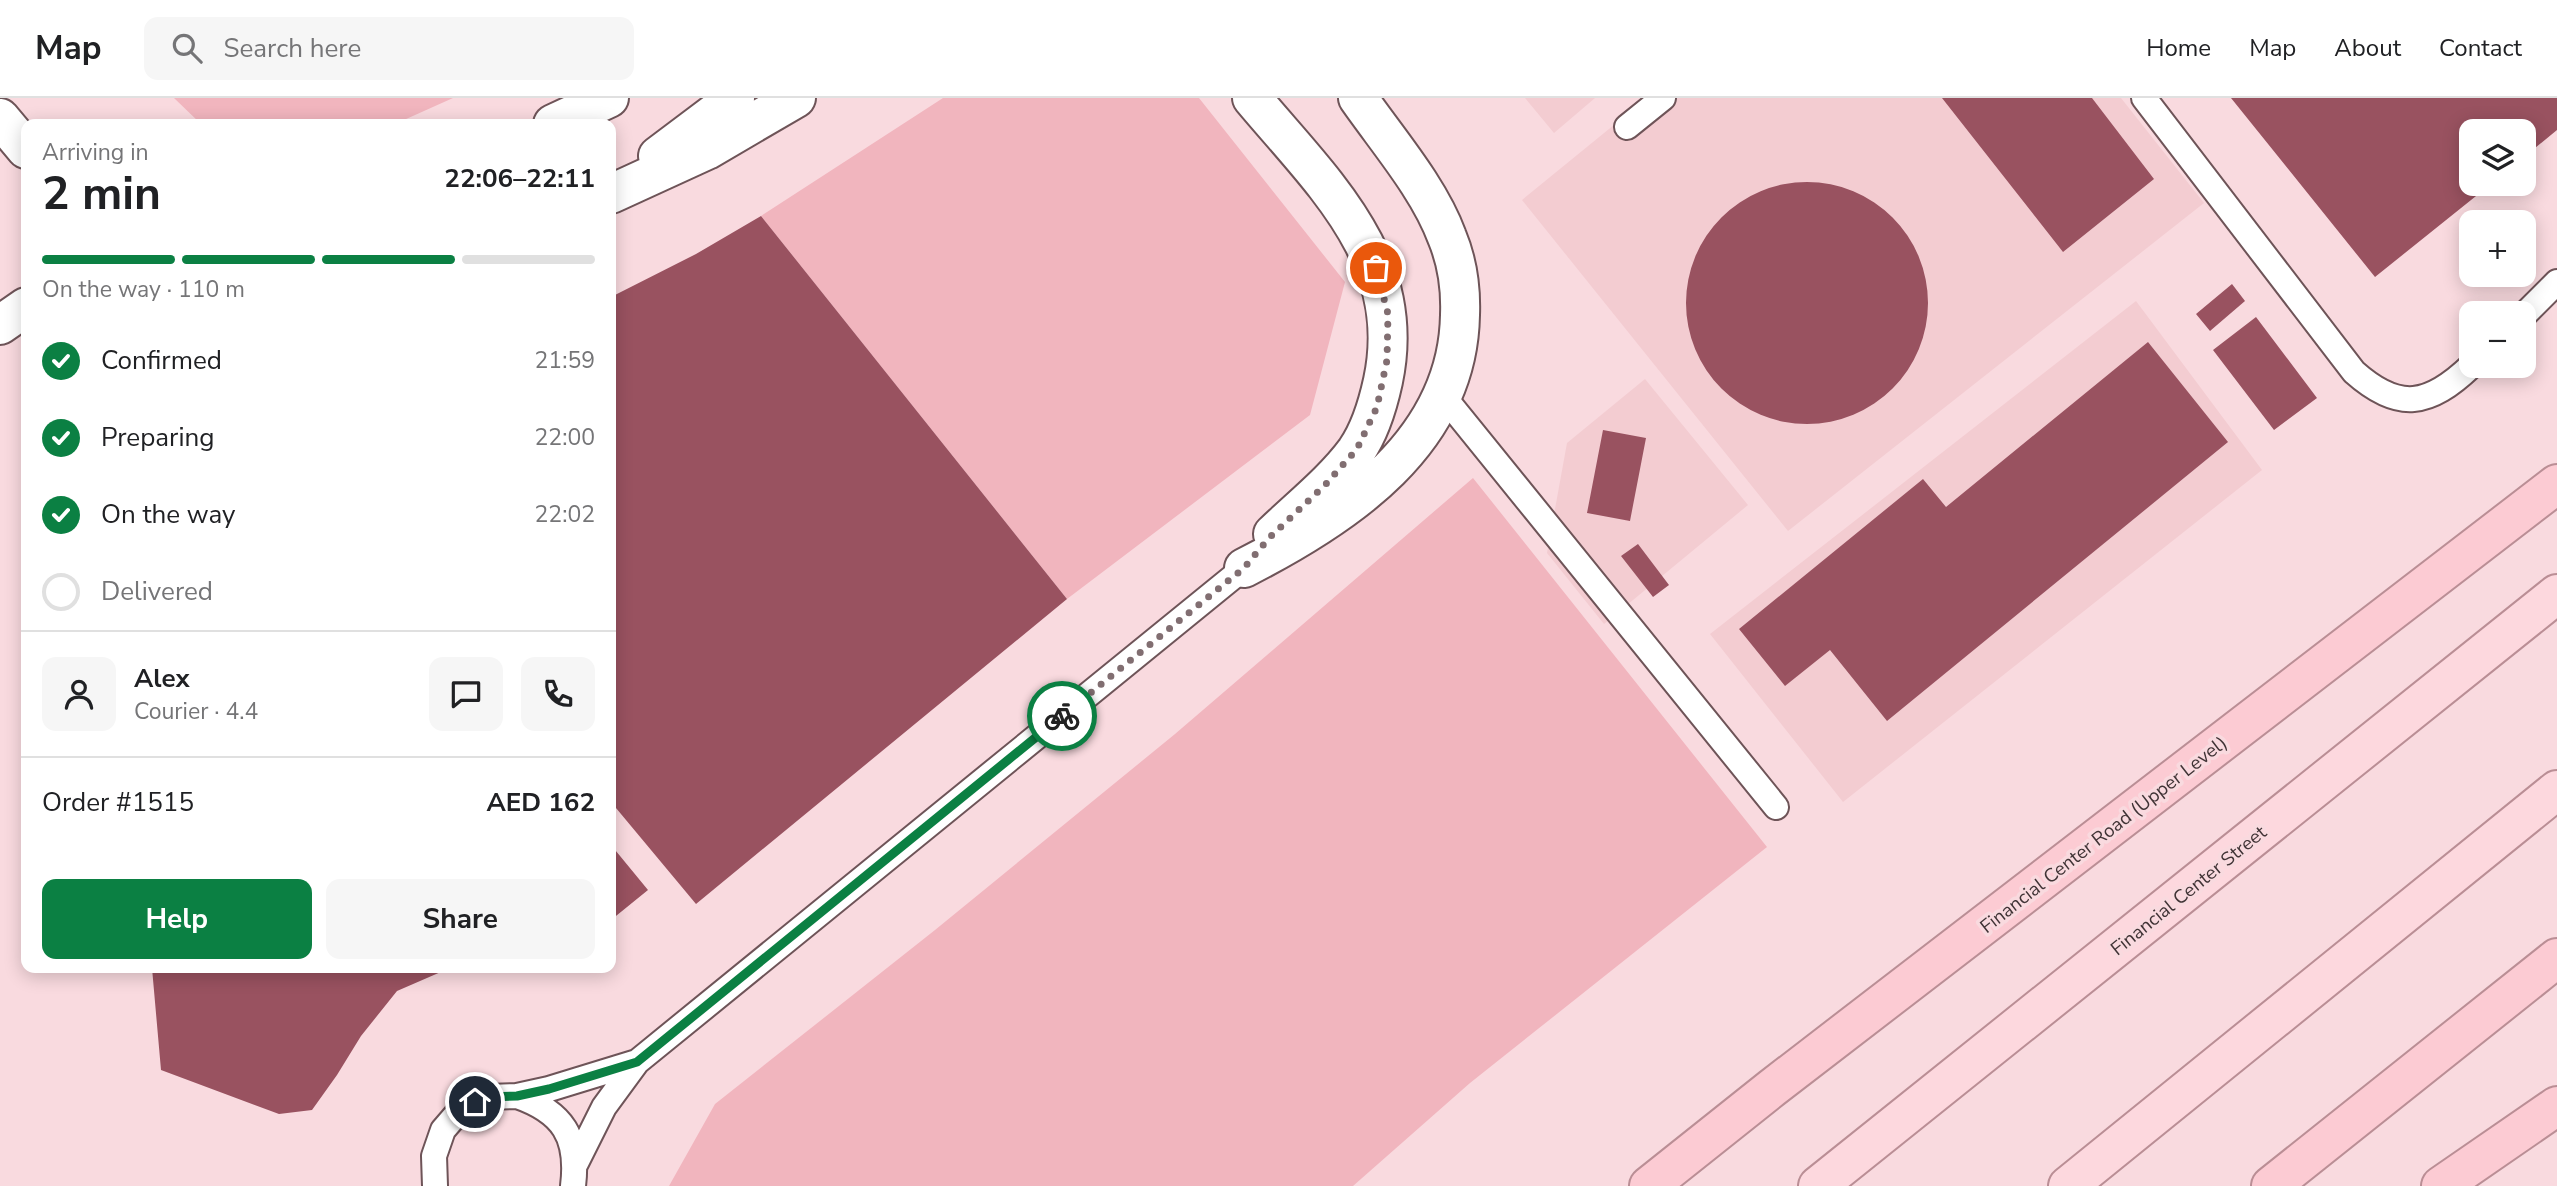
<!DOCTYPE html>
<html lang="en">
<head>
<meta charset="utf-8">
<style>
  body { margin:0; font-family:"Nunito Sans",sans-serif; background:#f6f6f6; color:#202124; height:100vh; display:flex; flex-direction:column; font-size:26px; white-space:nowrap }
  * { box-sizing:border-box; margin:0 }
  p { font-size:23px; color:#757577 }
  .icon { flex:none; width:38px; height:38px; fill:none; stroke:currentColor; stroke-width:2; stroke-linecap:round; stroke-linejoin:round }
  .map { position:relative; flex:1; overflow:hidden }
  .details { position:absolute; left:21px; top:21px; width:595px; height:854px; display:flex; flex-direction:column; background:#fff; border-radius:14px; box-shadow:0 4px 18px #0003 }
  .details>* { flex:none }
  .fabs { position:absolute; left:2459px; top:21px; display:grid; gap:14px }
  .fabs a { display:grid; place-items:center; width:77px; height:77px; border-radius:14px; background:#fff; box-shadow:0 4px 18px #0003; font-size:35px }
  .pin { position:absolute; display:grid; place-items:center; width:60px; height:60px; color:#fff; margin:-30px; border:4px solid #fff; border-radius:50%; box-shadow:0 2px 7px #0007 }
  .courier { position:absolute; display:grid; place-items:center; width:70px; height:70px; margin:-35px; border:5px solid #0b8043; border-radius:50%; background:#fff; color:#222; box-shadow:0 2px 9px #0007 }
  .overview em { font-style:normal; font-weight:700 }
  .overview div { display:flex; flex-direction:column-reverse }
  .overview { display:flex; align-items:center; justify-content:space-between; height:119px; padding:0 21px }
  h1 { font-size:46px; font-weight:700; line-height:52px }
  .bar { display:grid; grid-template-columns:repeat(4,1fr); gap:10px 7px; align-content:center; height:84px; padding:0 21px }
  .bar i { height:9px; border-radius:5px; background:#e0e0e0 }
  .bar .selected { background:#0b8043 }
  .bar p { grid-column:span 4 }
  .line { display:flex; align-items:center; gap:18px; padding:0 21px; border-top:2px solid #e0e0e0 }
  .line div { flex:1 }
  .round { display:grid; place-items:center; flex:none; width:74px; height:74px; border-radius:14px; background:#f6f6f6 }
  ol { padding:0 21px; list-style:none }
  li { display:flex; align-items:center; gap:21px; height:77px }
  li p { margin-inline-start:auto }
  li .icon { padding:7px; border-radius:50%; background:#0b8043; color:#fff; stroke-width:4 }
  li:last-child { color:#757577 }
  li i { width:38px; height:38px; border:4px solid #e0e0e0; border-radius:50% }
  .primary-button { display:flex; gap:14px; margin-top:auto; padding:14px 21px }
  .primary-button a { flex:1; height:80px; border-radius:14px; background:#0b8043; color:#fff; font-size:28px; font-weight:700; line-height:80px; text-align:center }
  .primary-button a+a { background:#f6f6f6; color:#202124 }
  header { display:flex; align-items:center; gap:42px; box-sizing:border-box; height:98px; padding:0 35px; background:#fff; border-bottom:2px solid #e0e0e0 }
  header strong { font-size:33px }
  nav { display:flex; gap:38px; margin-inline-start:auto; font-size:24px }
  .search { width:490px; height:63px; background:#f6f6f6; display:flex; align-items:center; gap:18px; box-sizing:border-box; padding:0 24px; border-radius:14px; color:#757577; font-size:26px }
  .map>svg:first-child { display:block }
  .built { fill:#f3ccd1 }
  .green { fill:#f1b5be }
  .building { fill:#995260 }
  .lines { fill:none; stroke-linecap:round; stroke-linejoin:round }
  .service-casing { stroke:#6e5458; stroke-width:28 }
  .tertiary-casing { stroke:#6e5458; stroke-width:42 }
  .primary-casing { stroke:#ba8e95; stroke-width:42 }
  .trunk-casing { stroke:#ba8e95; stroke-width:42 }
  .service { stroke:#fff; stroke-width:24 }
  .tertiary { stroke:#fff; stroke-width:38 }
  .primary { stroke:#fdd8de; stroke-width:38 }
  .trunk { stroke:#fccbd3; stroke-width:38 }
  .done { stroke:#816e71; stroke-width:7; stroke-dasharray:0 12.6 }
  .route { stroke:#0b8043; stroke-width:9 }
  .labels { text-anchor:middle; stroke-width:7; stroke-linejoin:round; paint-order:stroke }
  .street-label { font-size:19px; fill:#403436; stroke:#f9dadf }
</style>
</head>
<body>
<header>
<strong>Map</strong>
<div class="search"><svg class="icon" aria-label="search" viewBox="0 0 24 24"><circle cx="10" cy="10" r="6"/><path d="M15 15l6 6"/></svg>Search here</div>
<nav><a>Home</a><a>Map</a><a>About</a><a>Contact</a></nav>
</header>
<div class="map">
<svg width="2557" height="1088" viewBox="0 0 2557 1088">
  <rect width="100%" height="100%" fill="#f9dadf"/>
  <path class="built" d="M1525,0H1595L1554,35Z
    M1647,0H2121L2204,105L1788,433L1522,102Z
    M2136,203L2262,372L1843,704L1710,536Z
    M1645,281L1748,407L1604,526L1547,455L1567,345Z"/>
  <path class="green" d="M174,0H453L395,26H201Z
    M943,0H1199L1345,184L1310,317L1067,501L761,118Z
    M1473,380L1767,749L1470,985L1353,1088H669L715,1006L935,832L1175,636Z"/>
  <path class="building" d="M1942,0H2092L2154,81L2063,154Z
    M2231,0H2557V32L2524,59V33H2471V86H2491L2375,179Z
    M1686 205a121 121 0 1 1 242 0a121 121 0 1 1-242 0Z
    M761,118L1067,501L696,806L611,704V199L696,156Z
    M2232,186L2245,203L2210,233L2196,216Z
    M2256,219L2317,300L2274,332L2213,252Z
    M2148,244L2228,344L1887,623L1830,552L1785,588L1739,531L1923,381L1946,409Z
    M1603,332L1646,340L1630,423L1587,415Z
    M1638,446L1669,487L1653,499L1621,458Z
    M611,747L648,792L611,822Z
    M152,870H450L397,893L361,938L337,977L312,1012L279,1016L161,972Z"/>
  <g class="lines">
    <g class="service-casing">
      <path id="service" d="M2144,0L2354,274C2399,314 2429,308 2471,268
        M1627,29L1663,0
        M2524,217L2557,184
        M1444,299L1776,709
        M517,998C563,1014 579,1039 573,1088
        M576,1065L604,1009L637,964L1244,470
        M435,1088L434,1058L443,1032L462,1010L488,999L517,998L549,991L637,964"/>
    </g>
    <g class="tertiary-casing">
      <path id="tertiary" d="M1252,0C1323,85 1409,161 1383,283C1378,306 1370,333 1356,353C1333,384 1301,409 1273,436
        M0,20L26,51
        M553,26L609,0
        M658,58L735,0
        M611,96L707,52L796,0
        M0,227L26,209
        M1244,470C1346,418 1458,344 1460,217C1461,191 1457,163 1447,139C1429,90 1388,43 1358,0"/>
    </g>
    <g class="primary-casing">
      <path id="primary" d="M1818,1088L2557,496
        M2068,1088L2557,692"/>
    </g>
    <g class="trunk-casing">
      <path id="trunk" d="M1649,1088L1772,990L2557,386
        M2271,1088L2557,860
        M2441,1088L2557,1008"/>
    </g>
    <use href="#service" class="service"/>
    <use href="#tertiary" class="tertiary"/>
    <use href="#primary" class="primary"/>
    <use href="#trunk" class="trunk"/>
  </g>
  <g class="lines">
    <path class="done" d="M1062,618L1244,470L1269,440L1325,387L1357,351L1377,309L1387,262L1388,216L1376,170"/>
    <path class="route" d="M475,1004L488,999L517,998L549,991L637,964L1062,618"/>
  </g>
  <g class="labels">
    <g class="street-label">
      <text transform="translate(2103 736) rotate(-38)" y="7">Financial Center Road (Upper Level)</text>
      <text transform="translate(2188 792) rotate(-39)" y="7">Financial Center Street</text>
    </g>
  </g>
</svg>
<div class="fabs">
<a><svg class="icon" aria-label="layers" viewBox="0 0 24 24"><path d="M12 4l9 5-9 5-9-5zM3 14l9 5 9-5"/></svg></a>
<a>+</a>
<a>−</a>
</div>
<div class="pin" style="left:1376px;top:170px;background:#ea580c"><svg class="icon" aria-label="bag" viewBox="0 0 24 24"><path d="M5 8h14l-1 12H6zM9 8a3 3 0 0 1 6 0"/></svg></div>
<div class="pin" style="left:475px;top:1004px;background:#1f2937"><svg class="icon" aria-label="home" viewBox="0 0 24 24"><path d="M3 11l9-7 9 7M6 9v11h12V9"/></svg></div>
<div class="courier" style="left:1062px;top:618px"><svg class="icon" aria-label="bike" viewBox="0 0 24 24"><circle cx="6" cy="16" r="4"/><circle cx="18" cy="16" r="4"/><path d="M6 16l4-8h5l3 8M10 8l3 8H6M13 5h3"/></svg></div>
<section class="details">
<div class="overview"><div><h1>2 min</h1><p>Arriving in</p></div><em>22:06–22:11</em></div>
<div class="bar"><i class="selected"></i><i class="selected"></i><i class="selected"></i><i></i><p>On the way · 110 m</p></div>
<ol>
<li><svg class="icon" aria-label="check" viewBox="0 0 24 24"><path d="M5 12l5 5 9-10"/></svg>Confirmed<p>21:59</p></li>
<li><svg class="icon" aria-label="check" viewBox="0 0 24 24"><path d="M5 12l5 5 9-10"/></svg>Preparing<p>22:00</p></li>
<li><svg class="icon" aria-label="check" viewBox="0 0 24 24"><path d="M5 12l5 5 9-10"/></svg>On the way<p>22:02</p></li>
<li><i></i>Delivered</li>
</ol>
<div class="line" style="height:126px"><a class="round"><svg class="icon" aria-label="person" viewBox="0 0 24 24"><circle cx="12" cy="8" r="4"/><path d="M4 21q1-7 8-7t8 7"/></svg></a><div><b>Alex</b><p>Courier · 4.4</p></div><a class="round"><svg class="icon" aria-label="chat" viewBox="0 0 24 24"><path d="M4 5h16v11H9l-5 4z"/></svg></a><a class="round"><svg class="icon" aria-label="phone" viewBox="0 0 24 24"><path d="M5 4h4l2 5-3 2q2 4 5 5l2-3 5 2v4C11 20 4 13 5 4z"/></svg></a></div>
<div class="line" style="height:91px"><div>Order #1515</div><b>AED 162</b></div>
<div class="primary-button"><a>Help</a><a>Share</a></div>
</section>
</div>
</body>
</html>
